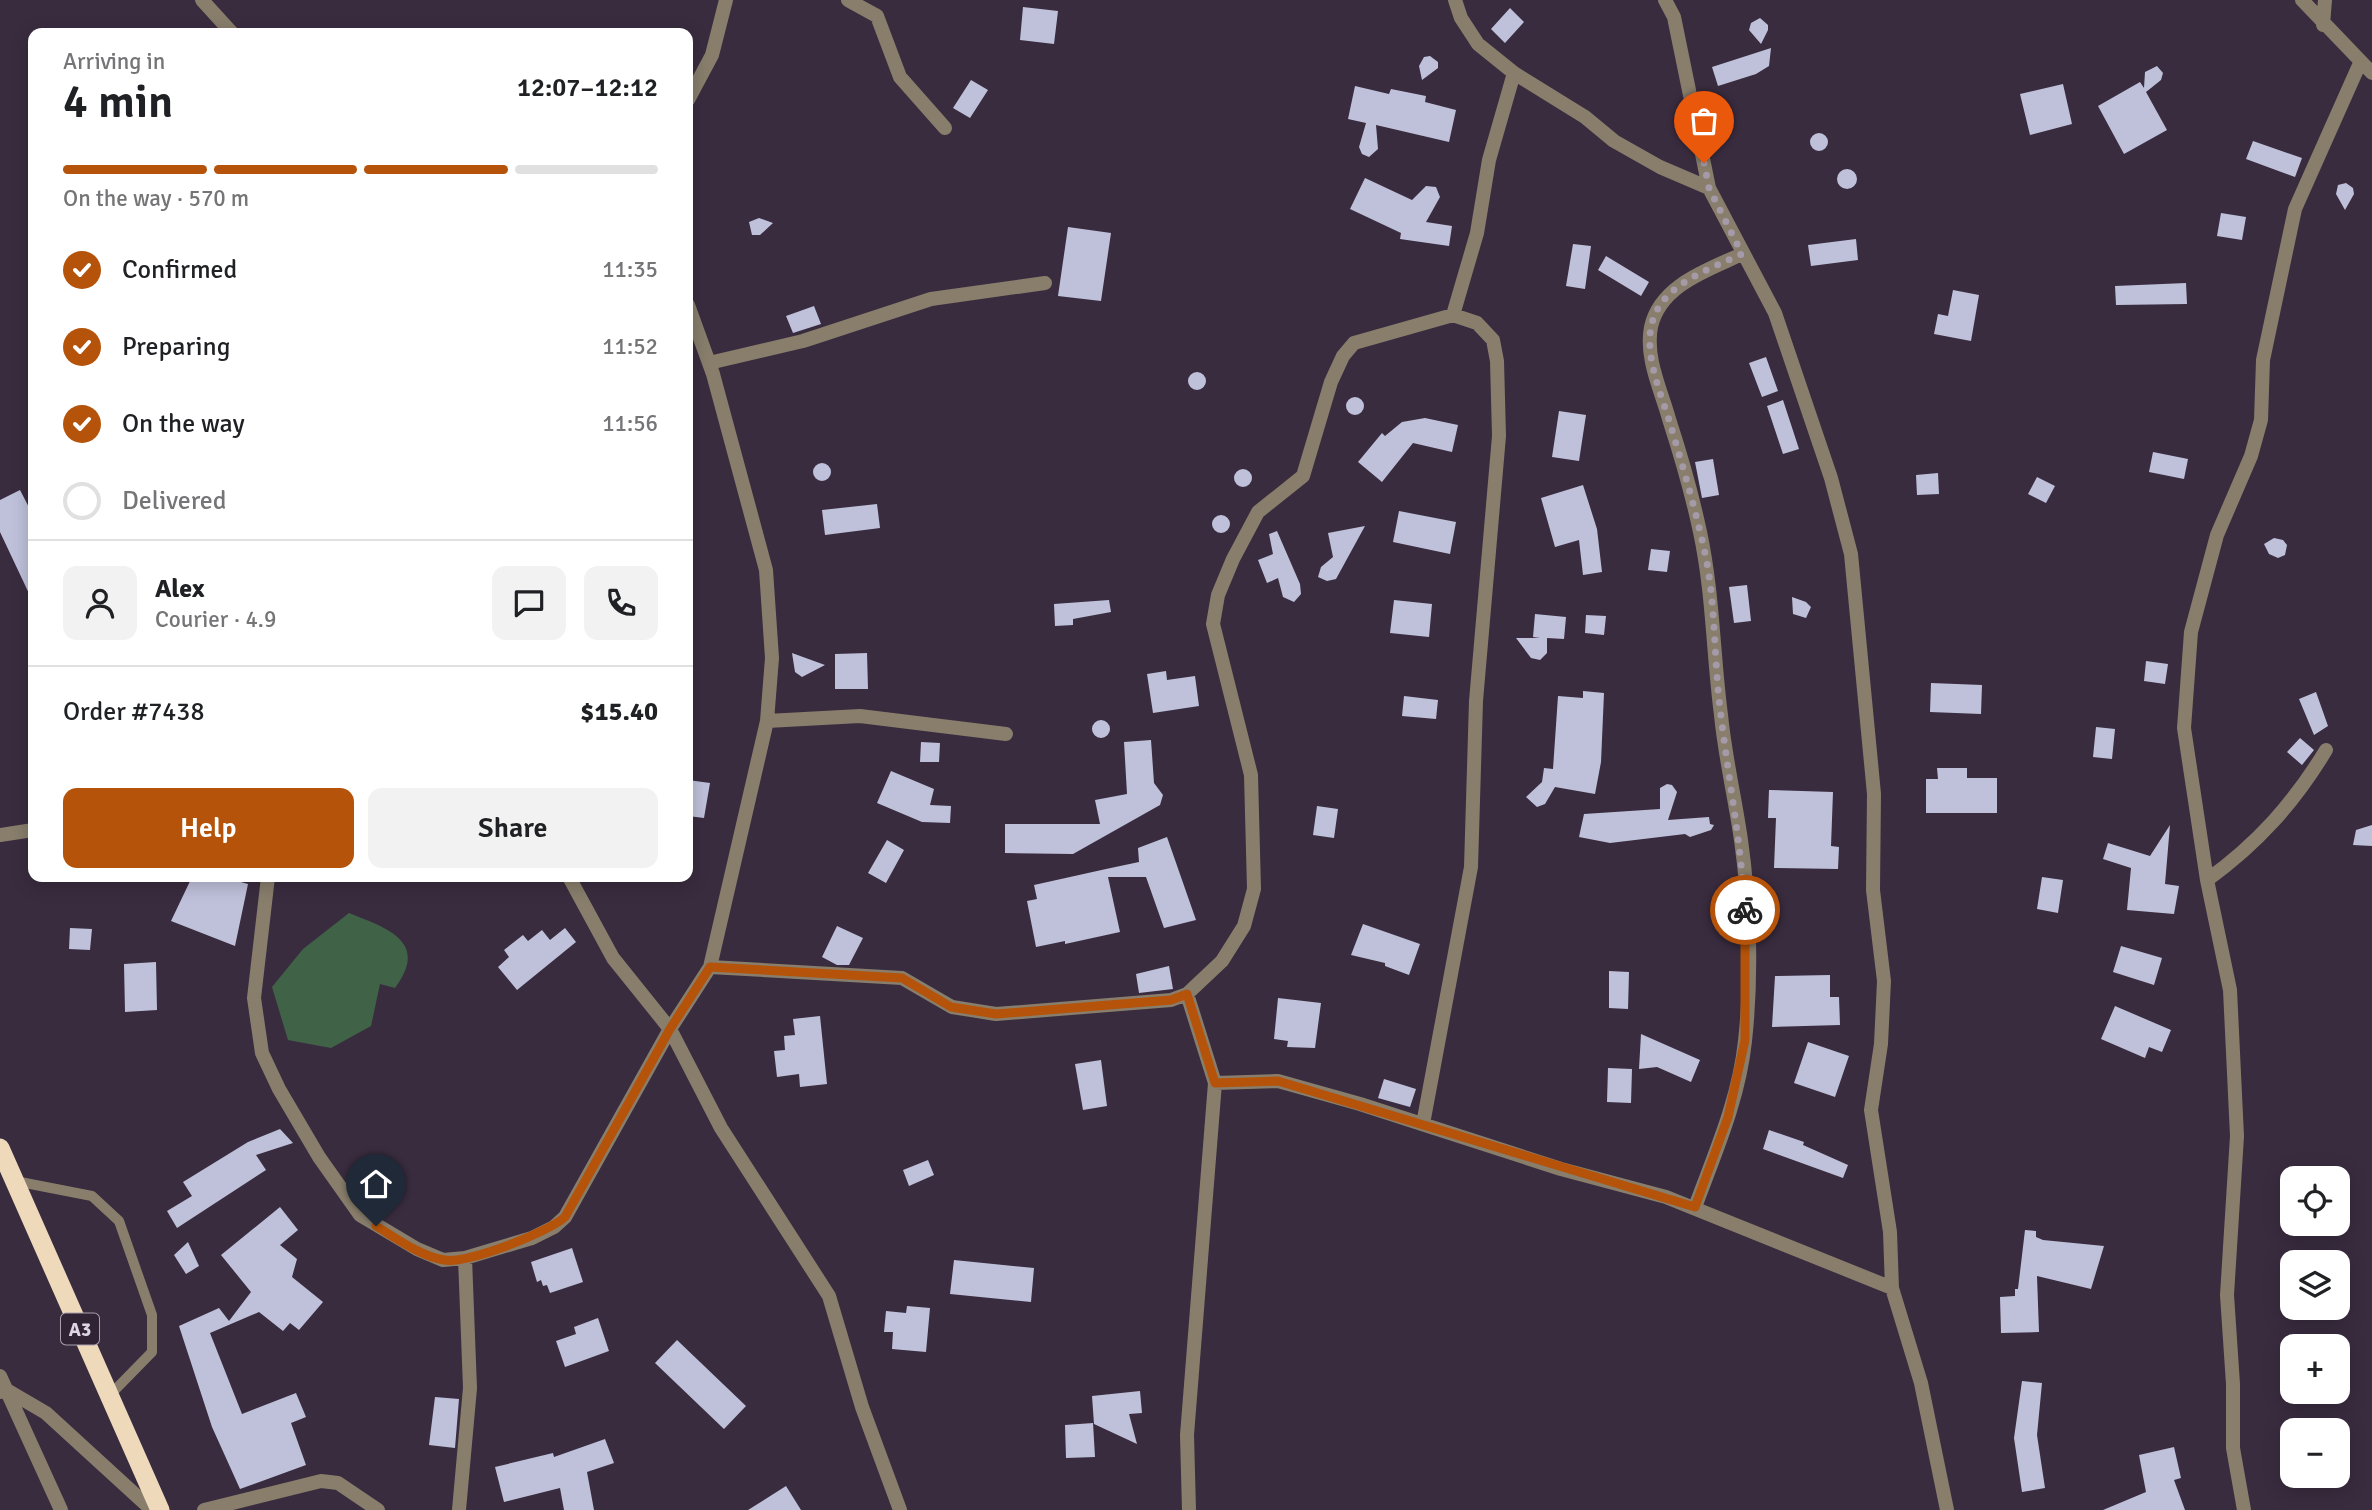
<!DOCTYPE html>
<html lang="en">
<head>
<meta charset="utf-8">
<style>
  body { margin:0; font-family:Signika,sans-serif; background:#f2f2f2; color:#202124; height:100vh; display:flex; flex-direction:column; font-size:26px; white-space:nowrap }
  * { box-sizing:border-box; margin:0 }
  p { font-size:23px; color:#757577 }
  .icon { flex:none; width:38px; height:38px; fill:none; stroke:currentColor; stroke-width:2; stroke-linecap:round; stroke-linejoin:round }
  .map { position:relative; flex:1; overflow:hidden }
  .panel { position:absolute; left:28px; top:28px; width:665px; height:854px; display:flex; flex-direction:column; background:#fff; border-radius:14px; box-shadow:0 4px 18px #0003 }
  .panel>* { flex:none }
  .buttons { position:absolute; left:2280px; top:1166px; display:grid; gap:14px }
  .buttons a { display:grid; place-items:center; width:70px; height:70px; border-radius:14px; background:#fff; box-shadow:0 4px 18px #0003; font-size:35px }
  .pin { position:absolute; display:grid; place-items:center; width:60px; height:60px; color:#fff; margin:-72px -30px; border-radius:50% 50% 50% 0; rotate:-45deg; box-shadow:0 0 7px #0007 }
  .pin .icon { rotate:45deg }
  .courier { position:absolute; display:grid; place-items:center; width:70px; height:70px; margin:-35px; border:5px solid #b45309; border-radius:50%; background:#fff; color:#222; box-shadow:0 2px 9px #0007 }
  .head em { font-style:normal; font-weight:600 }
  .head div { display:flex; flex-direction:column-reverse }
  .head { display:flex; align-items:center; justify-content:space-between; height:119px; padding:0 35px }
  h1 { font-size:46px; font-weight:600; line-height:52px }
  .bar { display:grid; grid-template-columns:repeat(4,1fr); gap:10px 7px; align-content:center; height:84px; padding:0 35px }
  .bar i { height:9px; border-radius:5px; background:#e0e0e0 }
  .bar .selected { background:#b45309 }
  .bar p { grid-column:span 4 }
  .line { display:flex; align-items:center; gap:18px; padding:0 35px; border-top:2px solid #e0e0e0 }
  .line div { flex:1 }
  .round { display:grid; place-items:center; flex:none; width:74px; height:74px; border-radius:14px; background:#f2f2f2 }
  ol { padding:0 35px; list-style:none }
  li { display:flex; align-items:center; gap:21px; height:77px }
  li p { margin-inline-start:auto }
  li .icon { padding:7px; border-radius:50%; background:#b45309; color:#fff; stroke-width:4 }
  li:last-child { color:#757577 }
  li i { width:38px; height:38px; border:4px solid #e0e0e0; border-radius:50% }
  .primary-button { display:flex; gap:14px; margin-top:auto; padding:14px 35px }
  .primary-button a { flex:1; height:80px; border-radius:14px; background:#b45309; color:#fff; font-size:28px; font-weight:600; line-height:80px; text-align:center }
  .primary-button a+a { background:#f2f2f2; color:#202124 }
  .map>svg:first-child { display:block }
  .green { fill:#406347 }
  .building { fill:#bfc1db }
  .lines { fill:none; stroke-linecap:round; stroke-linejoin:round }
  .service { stroke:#897e6c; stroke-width:10 }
  .minor { stroke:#897e6c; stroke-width:14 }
  .trunk { stroke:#eed9ba; stroke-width:19 }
  .done { stroke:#a49aa8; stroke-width:7; stroke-dasharray:0 12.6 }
  .route { stroke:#b45309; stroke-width:9 }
  .labels { text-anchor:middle; stroke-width:7; stroke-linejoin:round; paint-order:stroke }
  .shield { fill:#2f2334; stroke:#a9a0ad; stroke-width:2 }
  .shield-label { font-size:19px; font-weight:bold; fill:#ddd5e1 }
</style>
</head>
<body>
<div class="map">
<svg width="2372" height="1510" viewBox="0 0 2372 1510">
  <rect width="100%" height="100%" fill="#392c3f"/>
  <path class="green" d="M349,913C386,928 430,941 395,988L380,984L371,1026L331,1048L288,1040L272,987L303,949Z"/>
  <path class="building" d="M1023,7L1058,11L1054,44L1020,40Z
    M1510,8L1524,22L1505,43L1491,29Z
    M1760,18L1768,25V30L1761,44L1749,30L1751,23Z
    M1771,48L1769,66L1756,74L1718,86L1712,67Z
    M1430,56L1438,62V68L1422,80L1419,66L1424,57Z
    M2157,66L2163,73L2161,80L2146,92L2167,130L2124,154L2098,106L2140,82L2144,88L2145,72Z
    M971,80L988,90L970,118L953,108Z
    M2063,84L2072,124L2030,135L2020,94Z
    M1355,86L1389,94L1391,89L1426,96L1425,102L1456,110L1449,142L1376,125L1378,149L1369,157L1362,154L1359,147L1366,123L1348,119Z
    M1810 142a9 9 0 1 1 18 0a9 9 0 1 1-18 0Z
    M2253,141L2302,158L2295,177L2246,159Z
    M1837 179a10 10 0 1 1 20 0a10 10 0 1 1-20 0Z
    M1365,178L1412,200L1426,186L1436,187L1440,197L1426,222L1452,226L1449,246L1400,239L1401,233L1350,209Z
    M2346,183L2353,188L2354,194L2345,210L2336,194L2338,185Z
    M2221,213L2246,217L2242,240L2217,236Z
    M759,218L773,223L760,235H752L749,222Z
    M1068,227L1111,233L1101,301L1058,296Z
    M1856,239L1858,260L1811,266L1808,245Z
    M1573,244L1591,246L1585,289L1566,286Z
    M1606,256L1649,282L1641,296L1598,270Z
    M2186,283L2187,304L2116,305L2115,286Z
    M1953,290L1979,295L1971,341L1934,334L1938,314L1948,316Z
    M814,306L821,324L793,333L786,316Z
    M1766,357L1778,391L1762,397L1749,363Z
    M1188 381a9 9 0 1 1 18 0a9 9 0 1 1-18 0Z
    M1346 406a9 9 0 1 1 18 0a9 9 0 1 1-18 0Z
    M1783,400L1799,449L1783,454L1767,406Z
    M1559,411L1586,415L1579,461L1552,457Z
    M1425,418L1458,425L1452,452L1413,443L1382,482L1358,462L1382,433L1385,436L1402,422Z
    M2153,452L2188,459L2184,479L2149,472Z
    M1713,459L1719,495L1702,498L1695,462Z
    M813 472a9 9 0 1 1 18 0a9 9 0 1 1-18 0Z
    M1234 478a9 9 0 1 1 18 0a9 9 0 1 1-18 0Z
    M1938,473L1939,494L1917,495L1916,475Z
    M2037,477L2055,486L2046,503L2028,494Z
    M1583,485L1597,529L1602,572L1583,575L1579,540L1555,547L1541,498Z
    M20,490L33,515V602L0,532V500Z
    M877,504L880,528L825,535L822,510Z
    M1399,511L1456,522L1450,554L1393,542Z
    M1212 524a9 9 0 1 1 18 0a9 9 0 1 1-18 0Z
    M1365,526L1336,579L1327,581L1318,577L1321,567L1333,557L1328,533Z
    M1277,531L1300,584L1301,594L1294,602L1283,597L1278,578L1267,583L1258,560L1273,554L1269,534Z
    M2274,538L2283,540L2287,545L2285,555L2278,558L2269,554L2264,544Z
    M1651,549L1670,551L1667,572L1648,570Z
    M1747,585L1751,621L1734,623L1729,587Z
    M1792,597L1806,602L1811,607L1806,618L1793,614Z
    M1109,600L1111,612L1073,619V625L1055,626L1054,604Z
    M1394,600L1432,604L1429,637L1390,633Z
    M1535,614L1566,617L1564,639L1547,638V653L1540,660L1531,658L1516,638H1540L1533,637Z
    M1586,615L1606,616L1604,635L1585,633Z
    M792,653L825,665L802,677L795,672Z
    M867,653L868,689H835V654Z
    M2146,661L2168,664L2165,684L2144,681Z
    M1166,671L1167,680L1195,676L1199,706L1153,713L1147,674Z
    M1931,683L1982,685L1981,714L1930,712Z
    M1583,691L1604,693L1601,762L1595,794L1555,787L1545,804L1537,807L1526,797L1542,782L1544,768L1553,769L1558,696L1583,698Z
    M2316,692L2328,726L2314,735L2299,699Z
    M1404,696L1438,700L1436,719L1402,716Z
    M1092 729a9 9 0 1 1 18 0a9 9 0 1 1-18 0Z
    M2096,727L2115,729L2112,759L2093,757Z
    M2300,738L2314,750L2302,765L2287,752Z
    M1151,740L1154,783L1163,795L1160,805L1073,854L1005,853V824H1100L1095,800L1127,794L1124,742Z
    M921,742L940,743L939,762H920Z
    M1937,768H1967V778H1997V813H1926V779H1938Z
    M891,771L934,789L930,805L951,806L950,823L922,822L877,803Z
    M688,780L710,783L704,818L688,816Z
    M1667,784L1672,785L1677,792L1668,820L1709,817L1710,824L1714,825L1711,830L1690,837L1685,834L1610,843L1579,837L1584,814L1660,809V788Z
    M1769,790L1833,792L1831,846L1839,847L1838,869L1774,868L1776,818H1768Z
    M1317,806L1338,809L1334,838L1313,835Z
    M2170,825L2165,884L2179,886L2174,914L2127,910L2131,868L2103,859L2108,843L2150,856Z
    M2372,825V846L2353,845L2356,830Z
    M1167,837L1196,920L1164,928L1146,877H1108L1120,932L1065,944V941L1036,947L1027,901L1037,899L1034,885L1106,869V872V869L1139,862L1138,848Z
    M887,840L904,850L886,883L868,873Z
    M192,877H223L248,884L235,946L171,921Z
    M2042,877L2063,880L2058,913L2037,909Z
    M1363,924L1420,944L1409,975L1385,966V963L1351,955Z
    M837,926L863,938L849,965H837L822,957Z
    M70,928L92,929L90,950L69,949Z
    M565,928L576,942L517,990L498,967L509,957L504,950L523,935L528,941L542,930L550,940Z
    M2121,946L2162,958L2154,985L2113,972Z
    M156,962L157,1010L125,1012L124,964Z
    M1169,966L1173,989L1139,993L1136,974Z
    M1609,971L1629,972L1628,1009L1609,1008Z
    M1830,975V997H1839L1840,1025L1772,1027L1775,976Z
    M1278,998L1321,1003L1315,1048L1287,1047L1288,1041L1274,1039Z
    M2115,1006L2171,1030L2162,1052L2149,1047L2145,1058L2101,1039Z
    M820,1016L827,1084L800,1087L799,1074L777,1077L774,1051L785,1050L784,1036L795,1035L793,1019Z
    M1641,1034L1700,1060L1691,1082L1657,1067L1639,1069Z
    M1808,1042L1849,1056L1835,1097L1794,1083Z
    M1101,1060L1107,1106L1083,1110L1075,1064Z
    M1608,1068L1632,1069L1631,1103L1607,1102Z
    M1384,1079L1416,1089L1410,1107L1378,1098Z
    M280,1129L293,1143L256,1155L266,1170L177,1228L167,1211L192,1196L183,1182L248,1142Z
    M1769,1130L1804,1142L1803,1145L1848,1165L1843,1178L1763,1149Z
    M928,1160L934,1175L909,1186L903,1170Z
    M280,1207L298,1230L280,1245L297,1259L292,1277L323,1302L299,1330L290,1323L283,1331L259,1312L210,1333L242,1414L296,1393L306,1417L291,1423L306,1465L240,1489L212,1427L179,1326L219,1308L229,1321L251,1292L221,1255Z
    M2025,1230L2036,1231V1237L2043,1240L2104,1246L2091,1289L2037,1276L2039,1332L2001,1333L2000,1297L2015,1296V1289H2018Z
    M188,1242L199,1266L186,1274L174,1255Z
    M572,1248L583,1282L550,1293L547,1285L543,1286L541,1280L537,1282L531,1262Z
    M954,1260L1034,1268L1031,1302L950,1294Z
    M907,1306L930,1308L926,1352L892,1349L893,1332H884L886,1311L906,1313Z
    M598,1318L609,1351L565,1367L556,1341L576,1334L574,1327Z
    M677,1340L746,1406L724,1429L655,1363Z
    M2022,1381L2042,1383L2037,1435L2045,1488L2022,1492L2014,1438Z
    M1140,1391L1142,1413L1129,1414L1137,1444L1094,1424L1092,1396Z
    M435,1397L459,1399L455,1448L429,1445Z
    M1093,1423L1095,1457L1066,1458L1065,1425Z
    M605,1439L614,1463L587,1472L594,1510H564L560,1488L504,1502L495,1467L553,1453L554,1457Z
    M2174,1447L2181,1478L2174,1480L2185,1510H2103L2146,1492L2139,1455Z
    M786,1486L801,1510H748Z"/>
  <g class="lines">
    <path class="service" d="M15,1181L92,1196L119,1221L152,1315V1352L109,1396"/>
    <path class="minor" d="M202,0L232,33
      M848,0L877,16L900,77L945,128
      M1455,0L1461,18L1478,44L1514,73L1585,117L1614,141L1660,167L1709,188
      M1665,0L1674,17L1709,188L1775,313L1831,478L1851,554L1874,794L1873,890L1884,981L1881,1044L1871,1110L1890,1232L1892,1288L1921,1383L1947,1510
      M2302,0L2372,73
      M2323,25L2325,0
      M688,100L712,55L726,0
      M1453,315L1477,233L1489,160L1514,73
      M709,363L803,341L931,299L1045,283
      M767,721L860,716L1006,734
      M0,835L33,830
      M268,877L254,998L262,1053L279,1089L319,1157L360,1215L417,1249L443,1260L465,1258L532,1238L554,1227L565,1217L670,1029L710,967L767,721L772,658L766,570L713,374L688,305
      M569,877L613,958L670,1029L721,1128L829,1296L862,1407L900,1510
      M2207,880C2257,844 2294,803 2326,750
      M710,967L902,978L952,1007L996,1014L1171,1000L1187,994L1222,961L1244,926L1254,889L1251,775L1213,624L1218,595L1233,559L1258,512L1303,476L1331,382L1343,356L1354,343L1453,315L1477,323L1493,340L1497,361L1499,436L1476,701L1471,867L1423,1124
      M1187,994L1215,1083L1187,1435L1189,1510
      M1215,1083L1278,1081L1360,1104L1561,1169L1666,1197L1892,1288
      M1695,1207C1715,1153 1739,1099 1745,1041C1752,977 1750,904 1741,840C1735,798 1725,757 1721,715C1713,654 1713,592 1700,532C1692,494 1681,456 1669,419C1661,390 1645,358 1651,327C1660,285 1708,270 1742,254
      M0,1376L61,1510
      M0,1392L5,1389L46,1413L152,1510
      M204,1510L321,1481L338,1483L378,1510
      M459,1510L470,1388L465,1258
      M2244,1510L2233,1448V1384L2227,1295L2237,1136L2230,990L2207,880L2184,728L2191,632L2217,535L2251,456L2261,420L2263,360L2295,209L2360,63"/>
    <path class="trunk" d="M0,1148L160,1510"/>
  </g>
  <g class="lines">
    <path class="done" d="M1704,163L1709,188L1742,254C1708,270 1659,285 1651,327C1645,361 1663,398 1672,430C1685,474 1698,518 1707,563C1716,614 1714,665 1721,716C1729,783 1741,843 1745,910"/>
    <path class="route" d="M376,1226C396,1238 420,1256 444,1260C467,1264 547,1233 565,1217L670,1029L710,967L902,978L951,1007L996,1014L1171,1000L1187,994L1215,1083L1278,1081L1695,1207L1728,1117L1745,1040V910"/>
  </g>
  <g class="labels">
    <rect class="shield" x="61" y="1313.5" width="38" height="31" rx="5"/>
    <g class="shield-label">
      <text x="80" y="1336">A3</text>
    </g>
  </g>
</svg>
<div class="buttons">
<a><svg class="icon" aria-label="locate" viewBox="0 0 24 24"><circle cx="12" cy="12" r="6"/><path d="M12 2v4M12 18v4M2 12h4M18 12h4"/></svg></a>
<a><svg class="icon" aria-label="layers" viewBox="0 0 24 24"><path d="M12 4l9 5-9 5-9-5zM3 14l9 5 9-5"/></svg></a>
<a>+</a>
<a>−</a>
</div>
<div class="pin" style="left:1704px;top:163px;background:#ea580c"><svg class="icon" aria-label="bag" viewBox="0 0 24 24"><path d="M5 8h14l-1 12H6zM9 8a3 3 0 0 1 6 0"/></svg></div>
<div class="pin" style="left:376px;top:1226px;background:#1f2937"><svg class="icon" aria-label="home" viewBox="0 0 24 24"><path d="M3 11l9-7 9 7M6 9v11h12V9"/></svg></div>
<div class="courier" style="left:1745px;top:910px"><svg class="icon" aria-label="bike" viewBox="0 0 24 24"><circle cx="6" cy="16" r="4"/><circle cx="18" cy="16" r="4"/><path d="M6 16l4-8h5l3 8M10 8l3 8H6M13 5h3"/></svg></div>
<section class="panel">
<div class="head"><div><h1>4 min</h1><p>Arriving in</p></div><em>12:07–12:12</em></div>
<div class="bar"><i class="selected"></i><i class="selected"></i><i class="selected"></i><i></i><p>On the way · 570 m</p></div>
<ol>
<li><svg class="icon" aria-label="check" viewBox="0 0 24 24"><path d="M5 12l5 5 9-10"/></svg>Confirmed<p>11:35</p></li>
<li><svg class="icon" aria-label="check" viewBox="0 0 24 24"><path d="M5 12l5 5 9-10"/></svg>Preparing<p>11:52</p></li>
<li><svg class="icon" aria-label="check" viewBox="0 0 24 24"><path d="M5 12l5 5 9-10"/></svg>On the way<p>11:56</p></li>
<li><i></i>Delivered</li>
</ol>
<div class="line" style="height:126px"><a class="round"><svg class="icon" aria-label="person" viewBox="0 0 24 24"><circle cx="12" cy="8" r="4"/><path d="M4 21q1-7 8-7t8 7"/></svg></a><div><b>Alex</b><p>Courier · 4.9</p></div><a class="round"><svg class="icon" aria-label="chat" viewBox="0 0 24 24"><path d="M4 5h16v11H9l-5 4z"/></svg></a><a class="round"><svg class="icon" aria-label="phone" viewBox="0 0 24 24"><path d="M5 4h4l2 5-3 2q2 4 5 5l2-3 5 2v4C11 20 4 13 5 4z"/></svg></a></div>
<div class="line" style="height:91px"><div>Order #7438</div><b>$15.40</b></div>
<div class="primary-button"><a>Help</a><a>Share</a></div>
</section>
</div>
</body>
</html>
